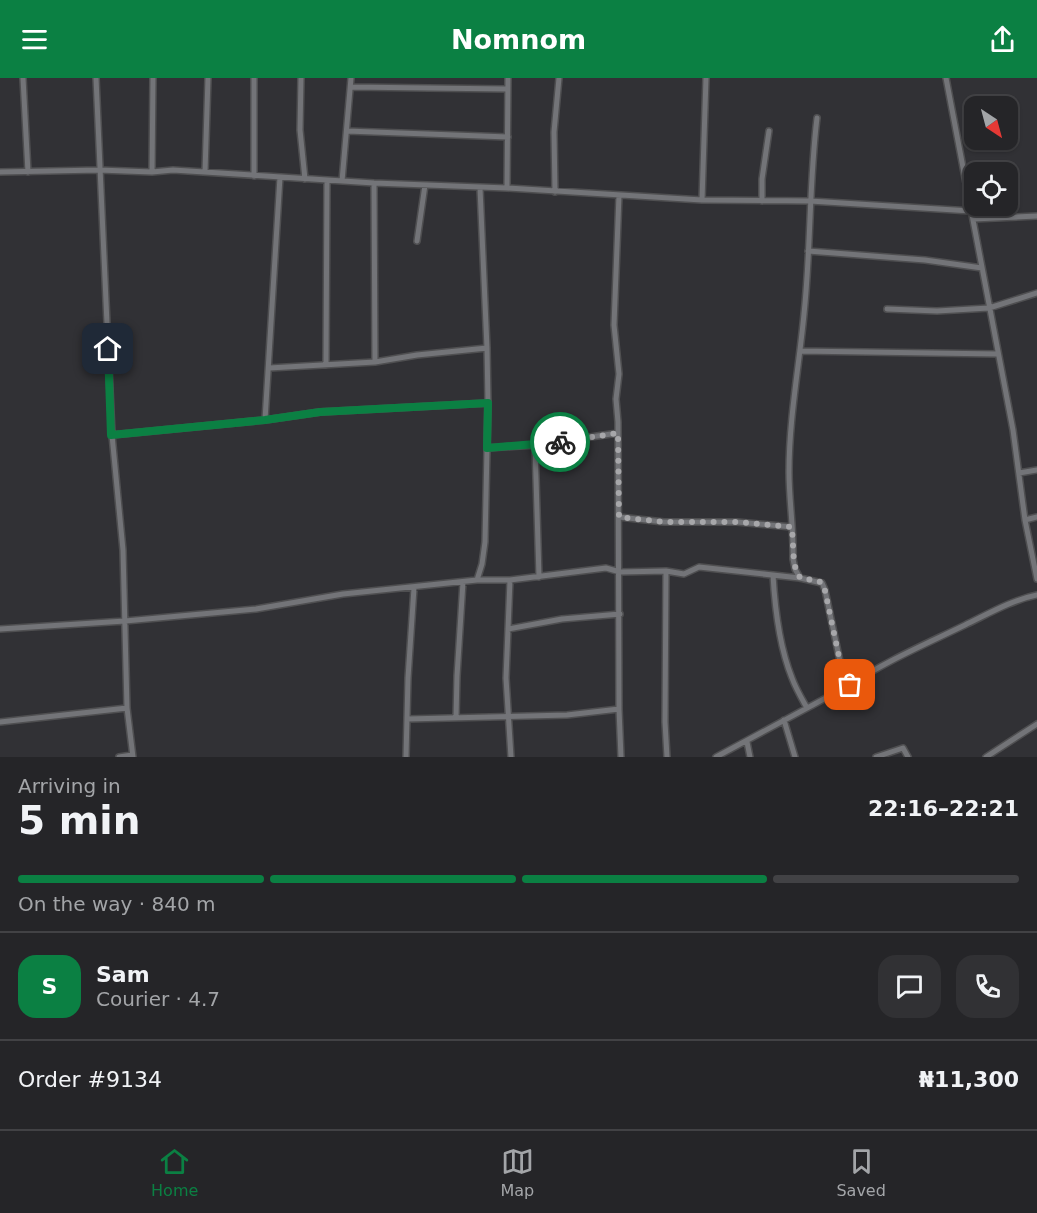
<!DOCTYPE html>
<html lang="en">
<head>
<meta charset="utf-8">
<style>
  body { margin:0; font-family:"DejaVu Sans",sans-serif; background:#313134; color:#f1f3f6; height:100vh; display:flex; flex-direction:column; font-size:22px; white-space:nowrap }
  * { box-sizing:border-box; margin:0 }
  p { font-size:20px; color:#a3a5a8 }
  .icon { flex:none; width:33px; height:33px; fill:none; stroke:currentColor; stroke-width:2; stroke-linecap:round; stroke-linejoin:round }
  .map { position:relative; height:679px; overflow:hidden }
  .panel { display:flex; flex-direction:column; background:#252528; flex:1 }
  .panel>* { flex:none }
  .needle { width:39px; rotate:144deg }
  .fabs { position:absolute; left:964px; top:18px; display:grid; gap:12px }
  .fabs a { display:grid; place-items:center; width:54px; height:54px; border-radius:12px; background:#252528; box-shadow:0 2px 4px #0004,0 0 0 2px #424245; font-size:30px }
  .pin { position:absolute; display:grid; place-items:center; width:51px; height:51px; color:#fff; margin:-26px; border-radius:12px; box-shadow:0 3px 9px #0006 }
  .courier { position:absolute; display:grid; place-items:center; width:60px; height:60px; margin:-30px; border:4px solid #0b8043; border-radius:50%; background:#fff; color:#222; box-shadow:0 2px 8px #0007 }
  .headline em { font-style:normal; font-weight:800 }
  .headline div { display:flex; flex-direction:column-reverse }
  .headline { display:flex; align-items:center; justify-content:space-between; height:102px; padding:0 18px }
  h1 { font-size:39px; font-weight:800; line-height:45px }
  .bar { display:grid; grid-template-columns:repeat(4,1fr); gap:9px 6px; align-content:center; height:72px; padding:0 18px }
  .bar i { height:8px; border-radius:4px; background:#424245 }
  .bar .current { background:#0b8043 }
  .bar p { grid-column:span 4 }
  .line { display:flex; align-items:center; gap:15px; padding:0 18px; border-top:2px solid #424245 }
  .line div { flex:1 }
  .round { display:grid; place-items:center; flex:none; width:63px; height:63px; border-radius:18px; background:#313134 }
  header { display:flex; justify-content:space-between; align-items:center; height:78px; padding:0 18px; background:#0b8043; color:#fff; font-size:27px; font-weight:800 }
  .tabs { display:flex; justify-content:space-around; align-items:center; height:84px; border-top:2px solid #424245; background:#252528; font-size:16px; color:#a3a5a8 }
  .tabs a { display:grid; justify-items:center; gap:3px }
  .tabs .current { color:#0b8043 }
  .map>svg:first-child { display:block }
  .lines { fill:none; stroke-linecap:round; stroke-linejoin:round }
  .street-casing { stroke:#4f4f51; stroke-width:8 }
  .street { stroke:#737478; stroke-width:5 }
  .done { stroke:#a7a7aa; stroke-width:6; stroke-dasharray:0 10.8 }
  .route { stroke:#0b8043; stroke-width:8 }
</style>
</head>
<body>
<header><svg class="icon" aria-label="menu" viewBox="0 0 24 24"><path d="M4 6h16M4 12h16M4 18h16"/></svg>Nomnom<svg class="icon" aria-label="share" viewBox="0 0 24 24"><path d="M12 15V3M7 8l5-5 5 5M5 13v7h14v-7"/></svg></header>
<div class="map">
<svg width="1037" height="679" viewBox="0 0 1037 679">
  <rect width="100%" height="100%" fill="#313135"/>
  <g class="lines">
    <g class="street-casing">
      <path id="street" d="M23,0L28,94
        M96,0L112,357L123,472L127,630L133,679
        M254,0V98
        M301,0L300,52L305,101
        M946,0L1013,352L1025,442L1037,501
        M351,9L507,11
        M347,53L508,59
        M0,94L99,92L152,94L173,92L374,105L507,110L702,122L810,123L971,133
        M152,94L153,0
        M205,94L208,0
        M342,103L351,0
        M374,105L375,284
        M480,110L487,270
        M507,110L508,0
        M555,114L554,54L559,0
        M619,117L614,247L619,296L616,321L618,344L619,631L621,679
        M702,122L706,0
        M762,123V101L769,53
        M973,141L1037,138
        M417,163L425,107
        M808,173L925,182L982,190
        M887,231L937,233L989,230L1037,215
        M800,273L998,276
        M326,287L327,102
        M269,290L375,284L417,277L487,270L488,325L485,464L482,486L477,502
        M265,342L320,334L488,325
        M112,357L265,342L280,99
        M535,367L539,499
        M487,370L535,367L618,355
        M1019,395L1037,392
        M619,439L664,444H737L792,449
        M1025,442L1037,439
        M666,493L665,644L667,679
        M773,497C775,532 779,568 792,600C796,611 802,621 807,630
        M800,500L795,491L793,481C794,452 789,423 789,394C789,341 799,289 804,236C811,170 809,105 817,40
        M510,502L506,600L511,679
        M0,551L125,543L256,531L343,516L477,502H510L606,490L620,494L666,493L684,496L699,489L800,500L822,505L825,512L842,593L850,607C886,583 926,566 965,547C988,536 1012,522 1037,517
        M508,551L562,541L620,536
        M456,640L457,598L463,504
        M407,641L567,637L619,631
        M784,642L795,679
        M0,644L127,630
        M747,664L750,679
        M119,679L132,677
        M406,679L408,600L414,510
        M716,679L850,607
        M876,679L903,670L908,679
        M986,679L1037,646"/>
    </g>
    <use href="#street" class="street"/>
  </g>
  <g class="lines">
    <path class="done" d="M560,364L618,355L619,439L664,444H737L792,449L794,486L800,500L819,503L824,508L842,593L850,607"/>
    <path class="route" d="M108,271L111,357L265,342L320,334L488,325L487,370L560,364"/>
  </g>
</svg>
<div class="fabs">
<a><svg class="needle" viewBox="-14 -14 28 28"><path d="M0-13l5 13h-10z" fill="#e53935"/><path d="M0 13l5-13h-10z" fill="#a3a5a8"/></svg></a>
<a><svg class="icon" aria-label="locate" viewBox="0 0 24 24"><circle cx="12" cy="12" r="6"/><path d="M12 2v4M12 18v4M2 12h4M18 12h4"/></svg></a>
</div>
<div class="pin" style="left:850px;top:607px;background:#ea580c"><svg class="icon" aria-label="bag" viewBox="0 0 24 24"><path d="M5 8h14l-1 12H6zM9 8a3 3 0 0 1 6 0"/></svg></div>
<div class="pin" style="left:108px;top:271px;background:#1f2937"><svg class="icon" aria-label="home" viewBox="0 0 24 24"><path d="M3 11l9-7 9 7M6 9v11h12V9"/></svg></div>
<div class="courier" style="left:560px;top:364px"><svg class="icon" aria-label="bike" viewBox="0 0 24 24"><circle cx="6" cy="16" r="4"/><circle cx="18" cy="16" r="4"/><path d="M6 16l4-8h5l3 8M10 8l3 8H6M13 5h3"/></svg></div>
</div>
<section class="panel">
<div class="headline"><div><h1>5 min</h1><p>Arriving in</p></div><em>22:16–22:21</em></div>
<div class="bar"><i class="current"></i><i class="current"></i><i class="current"></i><i></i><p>On the way · 840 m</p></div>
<div class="line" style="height:108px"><b class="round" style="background:#0b8043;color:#fff">S</b><div><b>Sam</b><p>Courier · 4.7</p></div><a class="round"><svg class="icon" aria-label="chat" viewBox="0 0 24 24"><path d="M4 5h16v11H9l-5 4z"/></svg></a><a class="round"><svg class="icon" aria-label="phone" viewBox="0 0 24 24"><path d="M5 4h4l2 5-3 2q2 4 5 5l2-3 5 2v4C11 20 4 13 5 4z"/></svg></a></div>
<div class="line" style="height:78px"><div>Order #9134</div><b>₦11,300</b></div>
</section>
<nav class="tabs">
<a class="current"><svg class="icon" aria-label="home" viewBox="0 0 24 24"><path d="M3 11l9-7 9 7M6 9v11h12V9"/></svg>Home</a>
<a><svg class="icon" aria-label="map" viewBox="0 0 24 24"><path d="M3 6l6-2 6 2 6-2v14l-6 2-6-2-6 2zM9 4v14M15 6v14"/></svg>Map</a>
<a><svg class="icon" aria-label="saved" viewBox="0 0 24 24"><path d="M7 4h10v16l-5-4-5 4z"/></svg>Saved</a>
</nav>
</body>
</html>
